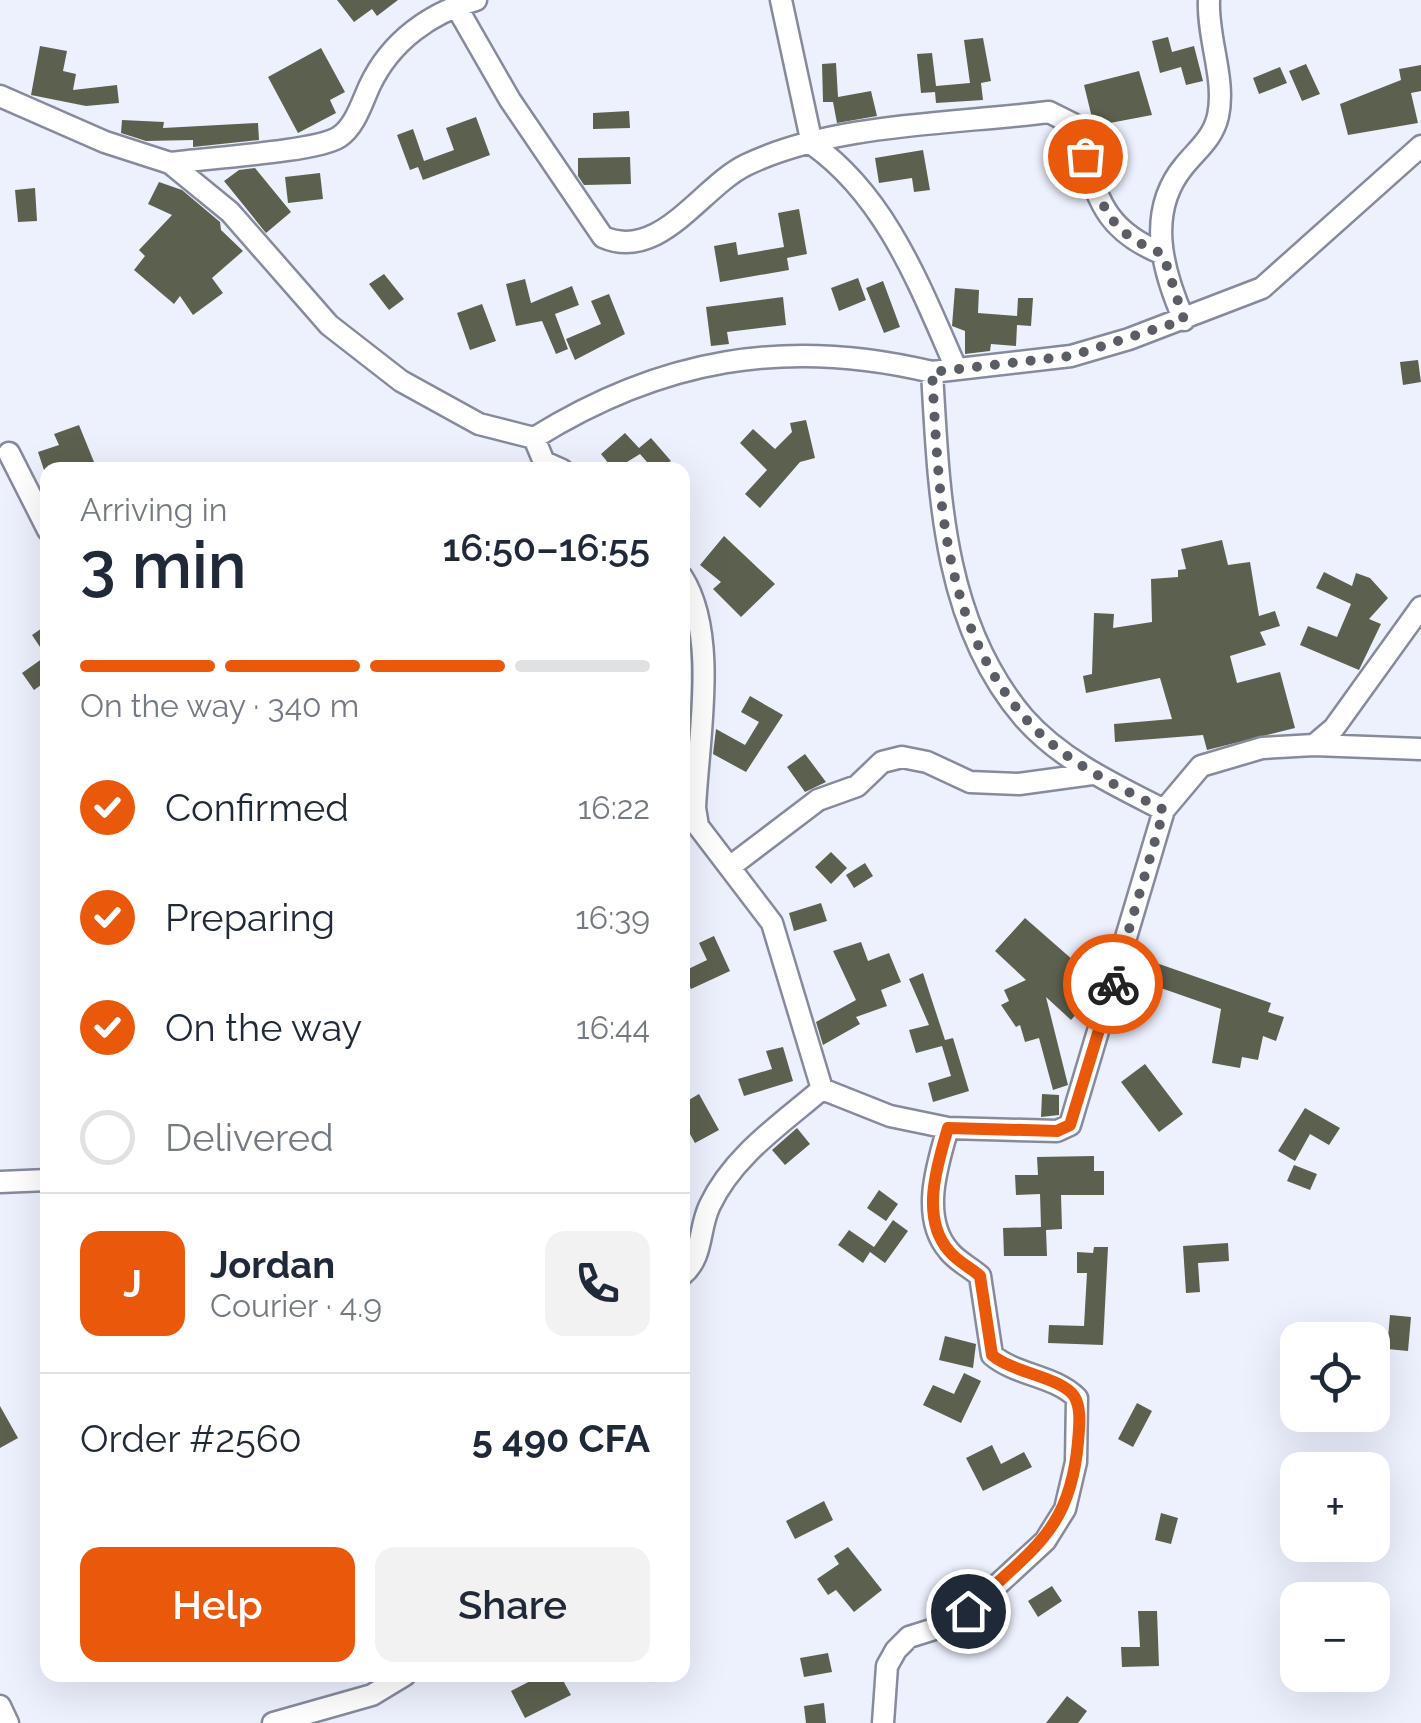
<!DOCTYPE html>
<html lang="en">
<head>
<meta charset="utf-8">
<style>
  body { margin:0; font-family:Raleway,sans-serif; background:#f2f2f3; color:#1f2937; height:100vh; display:flex; flex-direction:column; font-size:38px; white-space:nowrap }
  * { box-sizing:border-box; margin:0 }
  p { font-size:32px; color:#747a83 }
  .icon { flex:none; width:55px; height:55px; fill:none; stroke:currentColor; stroke-width:2; stroke-linecap:round; stroke-linejoin:round }
  .map { position:relative; flex:1; overflow:hidden }
  .side { position:absolute; left:40px; top:462px; width:650px; height:1220px; display:flex; flex-direction:column; background:#fff; border-radius:20px; box-shadow:0 10px 40px #0002 }
  .side>* { flex:none }
  .fabs { position:absolute; left:1280px; top:1322px; display:grid; gap:20px }
  .fabs a { display:grid; place-items:center; width:110px; height:110px; border-radius:20px; background:#fff; box-shadow:0 10px 40px #0002; font-size:50px }
  .pin { position:absolute; display:grid; place-items:center; width:85px; height:85px; color:#fff; margin:-42px; border:5px solid #fff; border-radius:50%; box-shadow:0 2px 10px #0007 }
  .courier { position:absolute; display:grid; place-items:center; width:100px; height:100px; margin:-50px; border:8px solid #ea580c; border-radius:50%; background:#fff; color:#222; box-shadow:0 2px 12px #0007 }
  .headline em { font-style:normal; font-weight:600 }
  .headline div { display:flex; flex-direction:column-reverse }
  .headline { display:flex; align-items:center; justify-content:space-between; height:170px; padding:0 40px }
  h1 { font-size:65px; font-weight:600; line-height:75px }
  .bar { display:grid; grid-template-columns:repeat(4,1fr); gap:15px 10px; align-content:center; height:120px; padding:0 40px }
  .bar i { height:12px; border-radius:8px; background:#e0e1e3 }
  .bar .current { background:#ea580c }
  .bar p { grid-column:span 4 }
  .line { display:flex; align-items:center; gap:25px; padding:0 40px; border-top:2px solid #e0e1e3 }
  .line div { flex:1 }
  .round { display:grid; place-items:center; flex:none; width:105px; height:105px; border-radius:20px; background:#f2f2f3 }
  ol { padding:0 40px; list-style:none }
  li { display:flex; align-items:center; gap:30px; height:110px }
  li p { margin-inline-start:auto }
  li .icon { padding:10px; border-radius:50%; background:#ea580c; color:#fff; stroke-width:4 }
  li:last-child { color:#747a83 }
  li i { width:55px; height:55px; border:5px solid #e0e1e3; border-radius:50% }
  .button { display:flex; gap:20px; margin-top:auto; padding:20px 40px }
  .button a { flex:1; height:115px; border-radius:20px; background:#ea580c; color:#fff; font-size:40px; font-weight:600; line-height:115px; text-align:center }
  .button a+a { background:#f2f2f3; color:#1f2937 }
  .map>svg:first-child { display:block }
  .building { fill:#5c614f }
  .lines { fill:none; stroke-linecap:round; stroke-linejoin:round }
  .minor-casing { stroke:#858a9d; stroke-width:25 }
  .minor { stroke:#fff; stroke-width:20 }
  .done { stroke:#5a5d65; stroke-width:10; stroke-dasharray:0 18 }
  .route { stroke:#ea580c; stroke-width:12 }
</style>
</head>
<body>
<div class="map">
<svg width="1421" height="1723" viewBox="0 0 1421 1723">
  <rect width="100%" height="100%" fill="#edf1fe"/>
  <path class="building" d="M337,0H398L377,16L372,9L354,22Z
    M1168,37L1172,52L1194,46L1203,81L1186,85L1181,67L1160,73L1152,41Z
    M983,38L991,81L981,83L983,100L936,103L935,92L921,93L917,54L932,53L936,86L970,83L964,40Z
    M40,46L67,51L63,71L76,74L73,90L117,85L119,103L86,106L31,95Z
    M321,48L345,92L330,100L336,113L298,133L268,77Z
    M836,63L838,97L871,91L877,116L837,123L833,102H823L822,64Z
    M1306,64L1320,94L1302,101L1289,71Z
    M1421,65V91L1411,93L1418,123L1348,135L1340,104L1401,80L1399,69Z
    M1280,67L1287,83L1259,94L1253,78Z
    M1139,71L1152,115L1094,126L1084,85Z
    M629,111L630,128L593,129V113Z
    M476,117L490,155L423,180L418,167L410,170L397,135L413,129L424,161L454,150L446,128Z
    M122,120L164,122L163,128L258,123L259,140L193,147V140L146,141L121,133Z
    M923,150L930,190L914,192L912,178L879,183L875,158Z
    M630,157L631,184L584,185L578,176V158Z
    M255,168L291,212L266,233L224,181L239,170Z
    M320,173L323,199L288,203L285,177Z
    M159,182L182,190L220,222L221,230L243,251L212,278L223,293L193,315L180,296L174,304L134,270L145,256L139,250L172,215L148,204Z
    M35,188L37,221L18,222L15,190Z
    M799,209L807,254L787,258L789,270L720,282L714,246L736,242L738,255L784,247L778,213Z
    M384,274L404,299L389,310L369,284Z
    M858,278L866,300L839,311L831,288Z
    M525,279L531,303L572,286L579,305L555,314L568,349L556,354L542,321L516,326L506,284Z
    M883,281L900,327L884,333L866,288Z
    M955,288L979,290L978,313L1017,316L1018,298H1033L1031,326L1017,325L1016,346L991,344L990,351L965,354V331L952,326Z
    M609,294L625,334L575,360L566,339L601,324L591,301Z
    M783,297L786,325L727,332L729,344L711,346L706,307Z
    M482,304L496,341L470,350L457,313Z
    M1418,360L1421,382L1403,385L1400,362Z
    M806,420L815,458L800,462L760,508L745,494L767,470L740,443L753,429L775,449L792,432L790,423Z
    M79,425L94,462L76,470H44L38,452L59,445L54,434Z
    M625,433L639,448L651,438L671,461L654,470L640,454L614,470L601,454Z
    M724,536L775,584L741,617L713,589L721,582L700,565Z
    M1222,540L1228,565L1250,562L1259,616L1275,611L1280,626L1260,632L1266,645L1230,656L1237,683L1280,672L1295,728L1207,750L1203,735L1115,742L1114,724L1172,719L1160,678L1086,693L1083,676L1092,674L1094,613L1114,614L1113,628L1152,622L1151,579L1178,577V570L1186,569L1181,549Z
    M1324,572L1352,586L1356,573L1370,578L1388,598L1369,619L1381,624L1359,670L1300,645L1308,626L1337,637L1351,604L1316,588Z
    M48,624V680L34,690L22,673L46,656L32,635Z
    M750,696L783,715L746,772L713,754L716,729L745,745L759,722L741,712Z
    M805,754L826,782L805,792L787,767Z
    M831,852L847,868L831,884L815,867Z
    M865,863L873,876L854,888L846,875Z
    M821,903L827,921L794,931L789,913Z
    M1025,918L1098,982L1095,993L1071,1020L1046,997L1068,1085L1053,1090L1039,1038L1025,1042L1020,1025L1016,1027L1001,1005L1009,1001L1004,990L1026,980L995,951Z
    M714,936L730,971L691,989L689,985L682,988V972L707,960L699,943Z
    M861,942L868,961L889,953L901,982L881,990L887,1006L856,1017L860,1024L823,1045L816,1022L856,1000L833,951Z
    M1142,958L1271,1003L1268,1012L1284,1017L1276,1041L1263,1036L1258,1060L1242,1057L1240,1068L1212,1063L1221,1009L1135,979Z
    M923,973L945,1040L953,1038L969,1091L933,1102L928,1083L951,1076L942,1046L916,1053L909,1030L929,1025L909,979Z
    M783,1047L793,1081L744,1096L738,1079L772,1069L766,1051Z
    M1145,1064L1183,1114L1159,1132L1121,1082Z
    M699,1094L719,1130L695,1143L682,1120V1104Z
    M1042,1094L1059,1095V1115L1041,1117Z
    M1305,1108L1340,1128L1329,1145L1310,1134L1295,1161L1278,1151Z
    M797,1128L810,1144L785,1165L772,1150Z
    M1094,1156V1171H1104V1195H1061L1062,1229L1046,1230L1047,1256H1004L1003,1228L1041,1227L1040,1194L1016,1195L1015,1175H1038L1037,1157Z
    M1294,1165L1317,1174L1310,1190L1287,1181Z
    M879,1190L898,1204L886,1221L867,1208Z
    M893,1220L908,1231L885,1263L870,1252L863,1263L838,1245L849,1230L874,1247Z
    M1228,1243L1229,1261L1198,1263L1200,1292L1186,1293L1183,1246Z
    M1094,1247H1108L1103,1345L1048,1343L1049,1325L1084,1326L1087,1273H1077V1252L1093,1253Z
    M1390,1315L1411,1317L1408,1351L1387,1349Z
    M945,1336L976,1344L973,1368L939,1360Z
    M964,1373L981,1381L961,1423L923,1405L933,1385L954,1394Z
    M1137,1403L1152,1411L1133,1447L1118,1439Z
    M0,1406L18,1438L0,1448Z
    M992,1445L1001,1464L1024,1452L1032,1467L983,1491L966,1458Z
    M824,1501L833,1520L795,1539L786,1521Z
    M1161,1513L1178,1518L1171,1544L1155,1540Z
    M848,1547L882,1590L854,1612L836,1590L828,1595L817,1579L839,1564L834,1556Z
    M1052,1586L1062,1601L1038,1617L1028,1601Z
    M1138,1611H1157L1159,1666L1122,1667L1121,1647H1140Z
    M828,1653L832,1672L804,1677L800,1658Z
    M542,1675H560L571,1695L525,1718L511,1691Z
    M1067,1696L1087,1711L1078,1723H1046Z
    M824,1703L826,1723H806L804,1706Z"/>
  <g class="lines">
    <g class="minor-casing">
      <path id="minor" d="M781,0L812,144C887,197 920,287 956,368
        M456,6L510,100L603,237C660,262 701,187 746,165C833,123 954,124 1049,112L1073,124C1098,188 1094,226 1163,254
        M0,96L105,142L170,163L230,212L329,325L401,381L479,424L534,438C661,359 786,337 932,372C939,492 942,622 1024,718C1061,760 1115,785 1164,810
        M170,163C204,158 316,152 339,137C355,127 362,102 370,85C391,41 430,13 476,0
        M1184,320C1162,270 1146,212 1184,166C1198,149 1213,138 1218,116C1226,79 1207,38 1209,0
        M932,372L1071,356L1129,339L1262,288L1421,146
        M534,438L544,462L562,470
        M9,453L48,530
        M682,577C719,635 698,740 695,808L698,826L772,923L822,1089
        M1314,745L1334,728L1421,607
        M731,866L818,800L857,786L882,762L902,757L927,762L970,782L1019,784L1092,774
        M0,1182L48,1180
        M682,1275C704,1257 698,1229 710,1205C733,1156 781,1124 822,1089L890,1116L948,1128L1057,1131L1070,1125L1164,810L1201,766L1262,748L1314,745L1421,749
        M0,1706L8,1723
        M273,1723L372,1695L405,1675
        M883,1723L887,1666L896,1650L909,1637L944,1626L969,1611L1045,1541L1065,1509L1076,1462L1077,1398C1054,1375 1017,1376 992,1355L980,1276C970,1267 958,1262 949,1251C920,1218 937,1165 948,1128"/>
    </g>
    <use href="#minor" class="minor"/>
  </g>
  <g class="lines">
    <path class="done" d="M1085,156C1104,210 1107,231 1163,254L1184,320L1071,356L932,372C939,492 941,622 1025,718C1061,760 1115,785 1164,810L1113,984"/>
    <path class="route" d="M968,1611C1028,1550 1070,1535 1078,1442C1079,1428 1082,1408 1074,1396C1061,1377 1013,1373 992,1355L980,1276C970,1267 958,1262 949,1251C920,1218 937,1165 948,1128L1057,1131L1070,1125L1113,984"/>
  </g>
</svg>
<div class="fabs">
<a><svg class="icon" aria-label="locate" viewBox="0 0 24 24"><circle cx="12" cy="12" r="6"/><path d="M12 2v4M12 18v4M2 12h4M18 12h4"/></svg></a>
<a>+</a>
<a>−</a>
</div>
<div class="pin" style="left:1085px;top:156px;background:#ea580c"><svg class="icon" aria-label="bag" viewBox="0 0 24 24"><path d="M5 8h14l-1 12H6zM9 8a3 3 0 0 1 6 0"/></svg></div>
<div class="pin" style="left:968px;top:1611px;background:#1f2937"><svg class="icon" aria-label="home" viewBox="0 0 24 24"><path d="M3 11l9-7 9 7M6 9v11h12V9"/></svg></div>
<div class="courier" style="left:1113px;top:984px"><svg class="icon" aria-label="bike" viewBox="0 0 24 24"><circle cx="6" cy="16" r="4"/><circle cx="18" cy="16" r="4"/><path d="M6 16l4-8h5l3 8M10 8l3 8H6M13 5h3"/></svg></div>
<section class="side">
<div class="headline"><div><h1>3 min</h1><p>Arriving in</p></div><em>16:50–16:55</em></div>
<div class="bar"><i class="current"></i><i class="current"></i><i class="current"></i><i></i><p>On the way · 340 m</p></div>
<ol>
<li><svg class="icon" aria-label="check" viewBox="0 0 24 24"><path d="M5 12l5 5 9-10"/></svg>Confirmed<p>16:22</p></li>
<li><svg class="icon" aria-label="check" viewBox="0 0 24 24"><path d="M5 12l5 5 9-10"/></svg>Preparing<p>16:39</p></li>
<li><svg class="icon" aria-label="check" viewBox="0 0 24 24"><path d="M5 12l5 5 9-10"/></svg>On the way<p>16:44</p></li>
<li><i></i>Delivered</li>
</ol>
<div class="line" style="height:180px"><b class="round" style="background:#ea580c;color:#fff">J</b><div><b>Jordan</b><p>Courier · 4.9</p></div><a class="round"><svg class="icon" aria-label="phone" viewBox="0 0 24 24"><path d="M5 4h4l2 5-3 2q2 4 5 5l2-3 5 2v4C11 20 4 13 5 4z"/></svg></a></div>
<div class="line" style="height:130px"><div>Order #2560</div><b>5 490 CFA</b></div>
<div class="button"><a>Help</a><a>Share</a></div>
</section>
</div>
</body>
</html>
